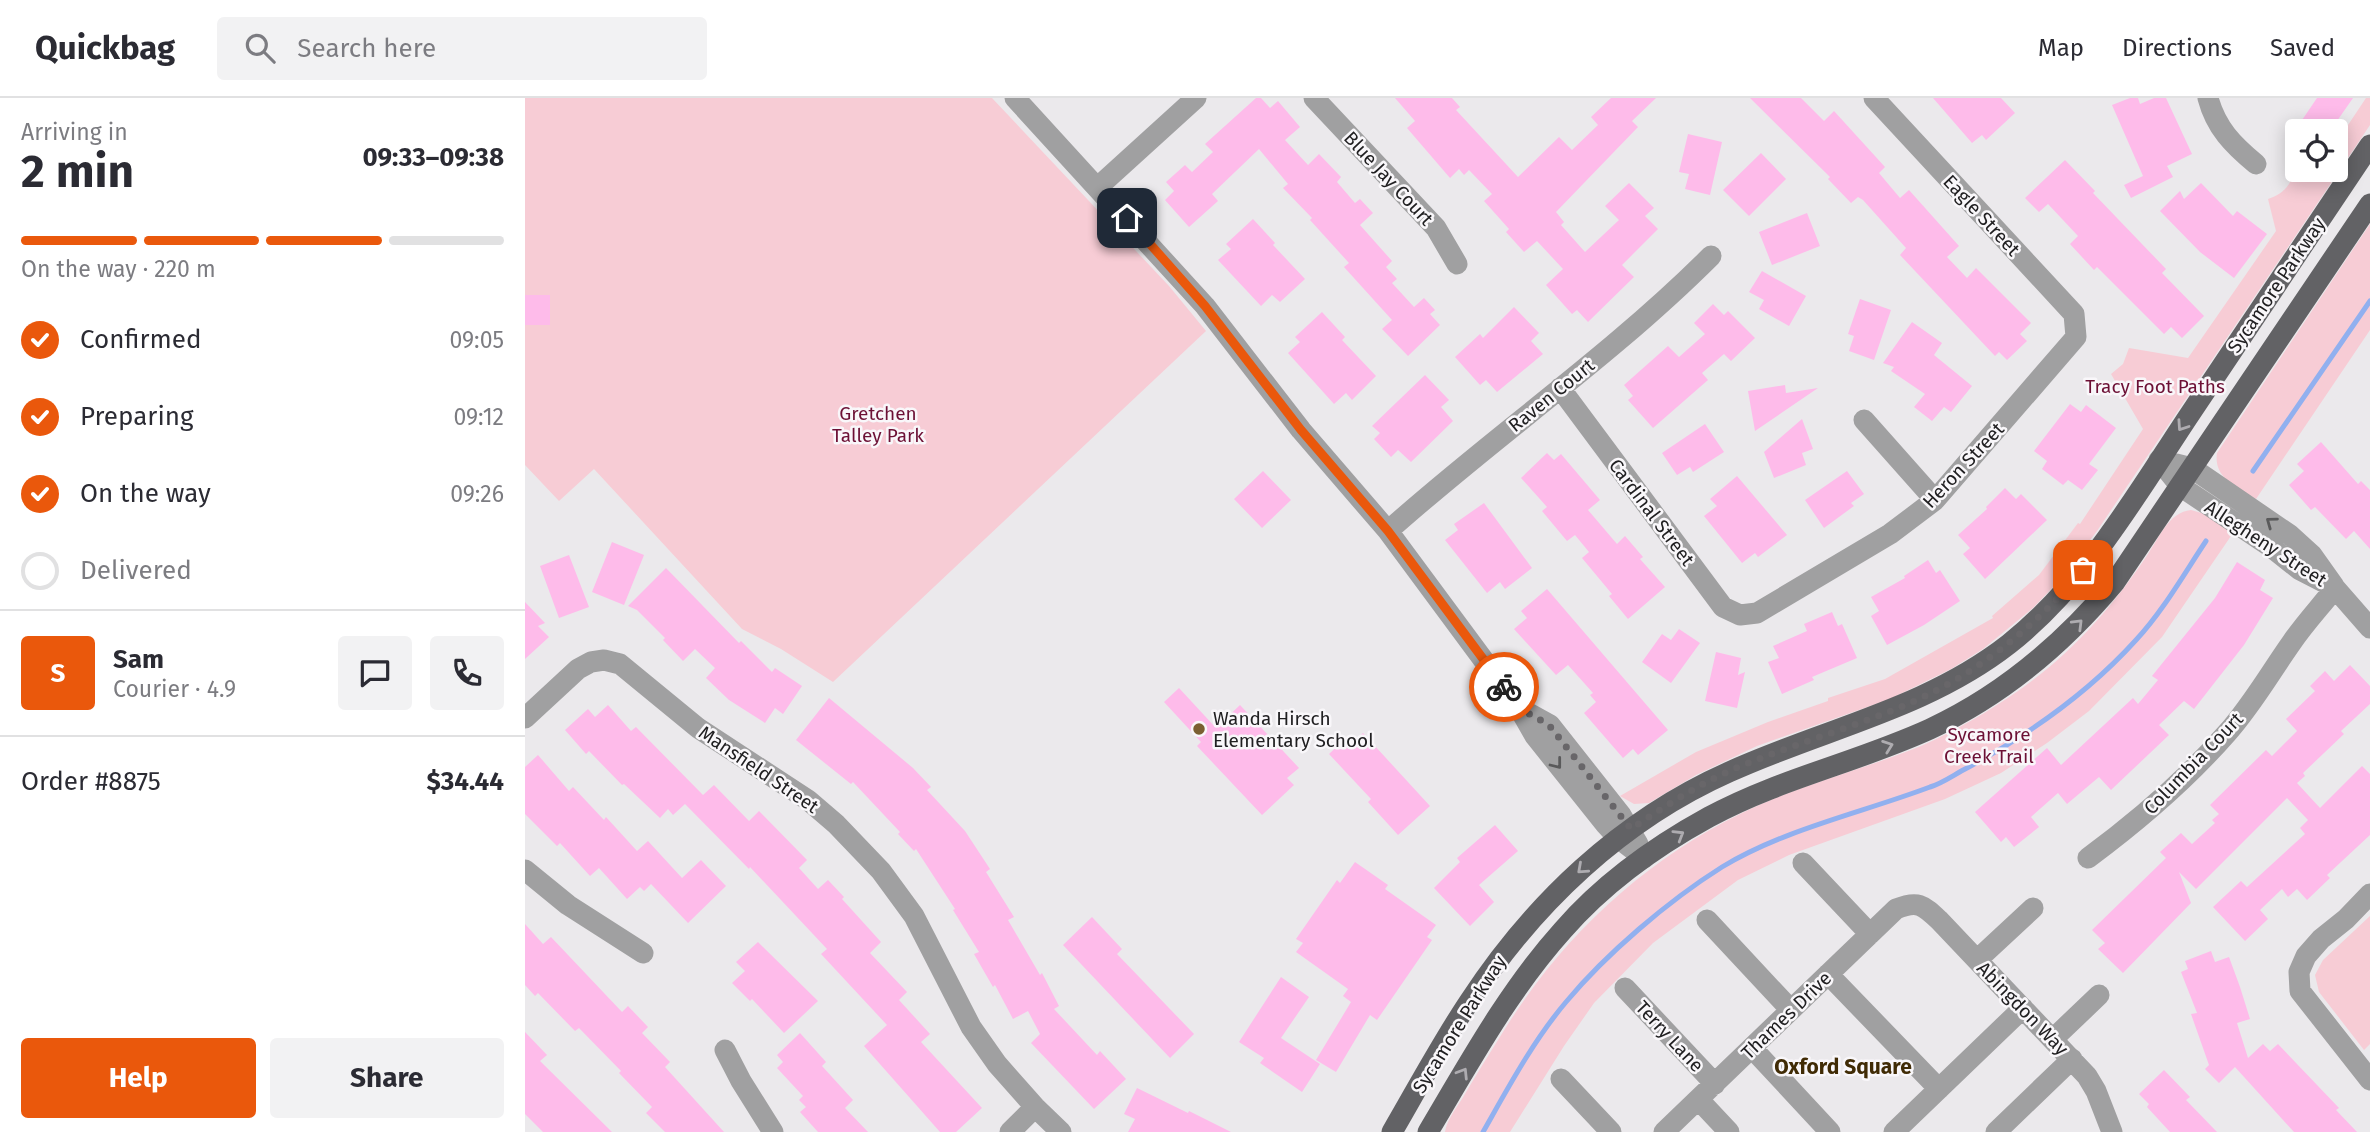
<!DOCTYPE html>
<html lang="en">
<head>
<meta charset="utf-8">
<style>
  body { margin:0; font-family:"Fira Sans",sans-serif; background:#f2f2f3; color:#2b2b33; height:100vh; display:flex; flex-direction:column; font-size:26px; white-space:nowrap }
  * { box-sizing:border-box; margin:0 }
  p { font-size:23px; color:#7c7c81 }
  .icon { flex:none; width:38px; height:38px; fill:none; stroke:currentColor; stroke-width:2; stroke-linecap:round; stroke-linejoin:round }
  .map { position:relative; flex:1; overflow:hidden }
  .side { display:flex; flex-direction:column; background:#fff; width:525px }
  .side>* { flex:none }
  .buttons { position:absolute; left:1760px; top:21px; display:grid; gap:14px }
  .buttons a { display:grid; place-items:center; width:63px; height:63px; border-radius:7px; background:#fff; box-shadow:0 4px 18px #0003; font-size:35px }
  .pin { position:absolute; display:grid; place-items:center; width:60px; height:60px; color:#fff; margin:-30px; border-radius:14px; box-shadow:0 4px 10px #0006 }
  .courier { position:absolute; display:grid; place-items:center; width:70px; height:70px; margin:-35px; border:5px solid #ea580c; border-radius:50%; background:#fff; color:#222; box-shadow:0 2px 9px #0007 }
  .head em { font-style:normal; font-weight:700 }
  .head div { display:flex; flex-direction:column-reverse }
  .head { display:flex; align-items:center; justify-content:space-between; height:119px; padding:0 21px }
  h1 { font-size:46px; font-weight:700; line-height:52px }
  .bar { display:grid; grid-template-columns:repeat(4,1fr); gap:10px 7px; align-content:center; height:84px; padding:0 21px }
  .bar i { height:9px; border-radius:5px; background:#e1e1e2 }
  .bar .selected { background:#ea580c }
  .bar p { grid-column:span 4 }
  .line { display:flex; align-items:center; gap:18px; padding:0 21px; border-top:2px solid #e1e1e2 }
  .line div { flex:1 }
  .round { display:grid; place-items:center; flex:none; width:74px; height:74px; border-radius:7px; background:#f2f2f3 }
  ol { padding:0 21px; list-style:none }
  li { display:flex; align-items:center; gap:21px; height:77px }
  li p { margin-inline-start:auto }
  li .icon { padding:7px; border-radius:50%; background:#ea580c; color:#fff; stroke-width:4 }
  li:last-child { color:#7c7c81 }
  li i { width:38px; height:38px; border:4px solid #e1e1e2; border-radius:50% }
  .cta { display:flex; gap:14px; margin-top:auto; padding:14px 21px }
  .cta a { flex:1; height:80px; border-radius:7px; background:#ea580c; color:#fff; font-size:28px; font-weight:700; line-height:80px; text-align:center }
  .cta a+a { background:#f2f2f3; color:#2b2b33 }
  header { display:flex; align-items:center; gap:42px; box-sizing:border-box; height:98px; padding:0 35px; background:#fff; border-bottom:2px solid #e1e1e2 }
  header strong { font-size:33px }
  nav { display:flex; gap:38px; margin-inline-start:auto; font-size:24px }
  .search { width:490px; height:63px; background:#f2f2f3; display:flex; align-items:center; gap:18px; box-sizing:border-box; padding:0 24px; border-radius:7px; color:#7c7c81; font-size:26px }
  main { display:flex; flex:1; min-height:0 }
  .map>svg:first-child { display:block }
  .green { fill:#f7ccd5 }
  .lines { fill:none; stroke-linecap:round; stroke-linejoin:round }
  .stream { stroke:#91b0ef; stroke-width:5 }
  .building { fill:#febbea }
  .minor { stroke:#a0a0a1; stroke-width:21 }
  .major { stroke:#626265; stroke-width:21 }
  .oneway { stroke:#aeacb0 }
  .oneway2 { stroke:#5a5a5b }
  .done { stroke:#686669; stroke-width:7; stroke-dasharray:0 12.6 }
  .route { stroke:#ea580c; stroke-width:9 }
  .poi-dot { fill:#7b5f32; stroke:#f9f7fa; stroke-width:2.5 }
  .labels { text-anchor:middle; stroke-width:5; stroke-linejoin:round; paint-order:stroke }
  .street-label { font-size:19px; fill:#212022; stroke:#f9f7fa }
  .park-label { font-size:19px; fill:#6c1035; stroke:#f9f7fa }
  .poi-label { font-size:19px; fill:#212022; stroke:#f9f7fa; text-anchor:start }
  .neighbourhood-label { font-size:21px; font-weight:bold; fill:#402b05; stroke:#f9f7fa }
</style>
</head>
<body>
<header>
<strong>Quickbag</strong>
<div class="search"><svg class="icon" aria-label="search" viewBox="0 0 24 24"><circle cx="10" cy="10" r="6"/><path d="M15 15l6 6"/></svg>Search here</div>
<nav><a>Map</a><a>Directions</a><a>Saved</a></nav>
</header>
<main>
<section class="side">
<div class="head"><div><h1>2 min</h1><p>Arriving in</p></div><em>09:33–09:38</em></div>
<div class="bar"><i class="selected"></i><i class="selected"></i><i class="selected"></i><i></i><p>On the way · 220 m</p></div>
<ol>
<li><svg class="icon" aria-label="check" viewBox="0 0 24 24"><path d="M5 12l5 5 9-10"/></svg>Confirmed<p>09:05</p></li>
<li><svg class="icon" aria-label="check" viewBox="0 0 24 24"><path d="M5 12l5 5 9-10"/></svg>Preparing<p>09:12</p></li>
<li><svg class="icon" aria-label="check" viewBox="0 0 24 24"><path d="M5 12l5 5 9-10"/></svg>On the way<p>09:26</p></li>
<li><i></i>Delivered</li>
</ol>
<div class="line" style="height:126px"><b class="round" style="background:#ea580c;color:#fff">S</b><div><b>Sam</b><p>Courier · 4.9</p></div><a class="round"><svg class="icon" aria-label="chat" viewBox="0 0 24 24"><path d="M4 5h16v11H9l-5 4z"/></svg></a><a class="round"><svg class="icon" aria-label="phone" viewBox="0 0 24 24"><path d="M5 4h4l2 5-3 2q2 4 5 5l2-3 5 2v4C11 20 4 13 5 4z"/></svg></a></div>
<div class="line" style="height:91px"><div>Order #8875</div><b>$34.44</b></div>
<div class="cta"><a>Help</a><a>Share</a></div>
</section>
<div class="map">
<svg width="1845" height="1034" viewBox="0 0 1845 1034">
  <rect width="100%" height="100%" fill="#ebe9ec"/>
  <path class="green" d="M0,0H467L644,188L681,233L308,584L256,551L217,531L69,371L34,403L0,367Z
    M1841,0H1845V27L1572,433L1532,485L1508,510L1458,551L1426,571L1365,601L1232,648L1171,677L1124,705L1109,706L1095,698L1171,654L1243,624L1303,603V600L1360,581L1468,520L1467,518L1514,477L1553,425L1555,426L1618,331L1586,276L1598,266L1604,250L1663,260L1751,133L1743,101C1758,96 1765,88 1770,73L1811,72V45Z
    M1845,126V232L1731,401C1713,390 1688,380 1692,355Z
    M1666,412L1680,416L1708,435L1637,539L1564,613L1522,645L1476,675L1420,701L1264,757L1213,782L1128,845L1069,905L1039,948L985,1034H920C922,1022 930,1012 937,1001C950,979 964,956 978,934C1036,840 1118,763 1217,715C1274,687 1337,672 1396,648C1430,633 1463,614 1493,593C1545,557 1588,509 1623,456C1634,440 1644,414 1666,412Z
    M1845,818V946L1839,952L1794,894L1790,877L1798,862Z"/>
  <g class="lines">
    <path class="stream" d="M1728,373L1845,203
      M958,1034C983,990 1008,943 1041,904C1081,856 1143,803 1197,769C1260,731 1336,715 1405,689C1418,685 1430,676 1442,670C1503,637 1564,594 1611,542C1638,513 1659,476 1681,443"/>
  </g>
  <path class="building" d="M731,0H736L745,10L753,3L775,29L760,42L783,67L794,56L816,79L812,84L830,105L835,101L848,115L835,127L867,163L861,169L872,181L867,185L889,209L899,200L910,212L905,216L915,227L883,258L857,231L867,222L819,169L824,165L785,122L787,120L758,90L763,86L734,51L687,96L693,103L664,129L640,102L649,93L641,84L660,67L667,74L688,54L680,46Z
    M870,0H927L935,9L931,12L993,79L1034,39L1047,52L1073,27L1066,19L1086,0H1131L1107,23L1113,29L1031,114L1039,124L1036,127L1060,154L1094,122L1080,108L1104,85L1129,110L1120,118L1133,131L1097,167L1109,179L1063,224L1052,212L1047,216L1021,187L1038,171L1012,143L999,154L981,134L984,131L959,103L967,96L944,72L939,77L934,71L925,80L882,30L890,23Z
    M1225,0H1276L1299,23L1309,13L1360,69L1354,75L1375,100L1384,92L1434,148L1422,159L1442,180L1451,170L1506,225L1495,236L1502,243L1482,262L1474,254L1470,258L1375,157L1381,150L1338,102L1333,99L1326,105L1303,81L1305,79Z
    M1408,0H1476L1490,15L1461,42L1457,37L1447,45Z
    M1605,0H1613L1615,6L1629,0H1641L1667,56L1642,68L1648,79L1606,100L1599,87L1618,78L1587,7Z
    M1792,0H1828L1805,33H1787L1775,25Z
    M1163,36L1197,44L1185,97L1160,91L1164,76L1154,74Z
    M1236,55L1261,81L1224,118L1198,92Z
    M1540,62L1570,93L1568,95L1641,171L1637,175L1679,218L1657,240L1646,229L1639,236L1572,169L1569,172L1545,146L1553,138L1523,106L1514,114L1500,100Z
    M1676,85L1708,118L1712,113L1742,136L1709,180L1675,154L1635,113L1655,93L1659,101Z
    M1282,115L1295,148L1247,167L1234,134Z
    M728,121L750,145L748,147L780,181L755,204L747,197L736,208L693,162L706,151L701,146Z
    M1237,173L1281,198L1264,228L1234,211L1239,202L1224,194Z
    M0,197H25V227H0Z
    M1335,201L1366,212L1349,262L1324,253L1329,238L1323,236Z
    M1188,206L1199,217L1203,213L1230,240L1206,263L1199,256L1177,275L1183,282L1128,330L1103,302L1108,298L1099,287L1143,248L1154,259L1180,236L1169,225Z
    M989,209L1014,235L1006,243L1018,256L972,294L961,282L955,287L930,259L955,236L958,240Z
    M797,214L820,239L817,242L851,278L827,302L821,295L809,306L763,255L775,244L770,239Z
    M1387,224L1417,245L1409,257L1447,288L1426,314L1419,309L1407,323L1389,309L1400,296L1366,273L1369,269L1358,265Z
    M900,277L924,302L916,309L928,323L886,364L873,352L866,359L849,341L855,335L847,328Z
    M1260,287L1261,295L1293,290L1230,333L1223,293Z
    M1545,306L1556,314L1561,307L1591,330L1564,366L1573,372L1557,392L1543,382L1538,387L1517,371L1522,363L1509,353Z
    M1277,321L1288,351L1277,355L1281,367L1249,380L1239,354Z
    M1180,326L1199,354L1168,374L1165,369L1152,377L1137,355Z
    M1796,344L1833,386L1836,383L1845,392V451L1829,433L1821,441L1790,409L1786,412L1764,387L1779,373L1772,366Z
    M1022,355L1029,362L1036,356L1075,402L1063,412L1092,446L1100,438L1118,459L1115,461L1140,489L1103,521L1084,498L1087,496L1057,460L1064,454L1050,437L1042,443L1017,413L1022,409L996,380Z
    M738,373L766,402L737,430L709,401Z
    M1322,373L1339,396L1326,405L1329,408L1299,430L1280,402Z
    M1212,378L1262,437L1233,459L1230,455L1217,465L1179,418L1192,408L1185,401Z
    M1480,390L1491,401L1496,396L1522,422L1460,481L1438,456L1445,450L1433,437L1462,411L1461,409Z
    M959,405L1007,470L980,491L975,484L962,495L920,442L933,432L929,426Z
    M87,444L119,457L99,507L67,494Z
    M44,457L64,509L34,520L15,468Z
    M1403,462L1411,475L1415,472L1435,503L1399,527L1362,547L1346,518L1354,513L1346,499L1380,480L1379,478Z
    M1712,464L1740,482L1735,492L1748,500L1719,547L1669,611L1659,603L1634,627L1644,637L1586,692L1574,679L1542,706L1533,695L1506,719L1514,729L1489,749L1481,739L1476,744L1450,714L1522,650L1536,667L1608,600L1613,606L1633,582L1627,578L1690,500Z
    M141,470L214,545L216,543L247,574L250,570L277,588L258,616L250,610L240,625L204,602L181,580L190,570L170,551L158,563L138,542L140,540L112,512L103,508Z
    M1022,491L1143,632L1113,657L1108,651L1098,660L1059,615L1071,604L1065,597L1068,595L1043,567L1031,577L989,531L1002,520L996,513Z
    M0,504L20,525L13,528L24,539L0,561Z
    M1307,514L1313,528L1317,526L1332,560L1287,579L1289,582L1257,596L1243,564L1254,560L1248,548L1282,533L1279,526Z
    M1154,531L1175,545L1146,585L1117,564L1137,536L1146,542Z
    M1191,554L1216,560L1213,577L1220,574L1212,610L1180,603Z
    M1825,567L1845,588V606L1816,633L1819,636L1778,675L1780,678L1772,685L1795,710L1837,668L1845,676V737L1802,777L1805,780L1782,802L1772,791L1763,799L1757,791L1735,812L1743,821L1720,843L1688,809L1716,783L1722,789L1780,736L1775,730L1783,722L1762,700L1671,791L1654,774L1666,805L1598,875L1573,851L1580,845L1567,832L1641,760L1635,754L1656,735L1667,746L1690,725L1687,722L1694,716L1685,707L1741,652L1747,658L1772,633L1761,621L1790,593L1785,588L1800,573L1809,583Z
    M654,590L691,630L715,607L774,670L762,680L769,687L737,717L672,648L676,644L639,604Z
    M304,600L388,670L406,689L402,692L440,733L465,771L461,774L489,819L483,822L515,877L517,875L534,908L529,911L572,957L575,953L601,981L569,1011L506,945L515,936L503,913L488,921L470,887L468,889L449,856L454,854L428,812L430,811L391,751L389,753L373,736L375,734L328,684L326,686L271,642Z
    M83,607L106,633L111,629L178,697L189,687L224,723L234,713L282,762L274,770L293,791L303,782L319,799L317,801L356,844L345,855L382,894L374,902L405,936L396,944L457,1010L431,1034H415L339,948L362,927L296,856L302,851L225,769L224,771L160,706L148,717L143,711L135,720L99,686L97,687L64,653L61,656L40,632L63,611L70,619Z
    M838,635L905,708L873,737L843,704L846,701L804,656L822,639L827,645Z
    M13,657L44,693L48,689L79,722L81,719L112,753L123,743L157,780L176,762L201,788L163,825L126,786L119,793L115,789L102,801L74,770L65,778L35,745L32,748L0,716V669Z
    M970,727L993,753L954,787L969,804L945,828L909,790L935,764L932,760Z
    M830,764L863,787L860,791L911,827L902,839L907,842L852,922L845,917L811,974L791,962L826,904L818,898L823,891L771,854L778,845L771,841L812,782L815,785Z
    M567,819L597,851L592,856L669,936L645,960L538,847Z
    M0,826L18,846L26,839L97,914L103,908L123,929L117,935L145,964L140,969L199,1034H140L121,1015L127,1009L94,975L96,973L54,930L50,933L13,895L10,898L0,887Z
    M233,844L293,903L259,935L227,901L225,903L207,885L220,873L211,864Z
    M1686,853L1690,864L1704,859L1715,889L1725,921L1712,925L1723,960L1738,946L1745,953L1753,946L1814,1010L1811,1012L1832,1034H1769L1710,969L1694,985L1680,971L1684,967L1666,916L1672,915L1656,874L1663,871L1660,863Z
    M756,879L784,899L756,940L795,966L777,994L735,965L739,960L714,944Z
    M0,934L22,957L15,963L87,1034H18L0,1016Z
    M275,935L301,964L297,968L328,1002L320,1010L343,1034H293L275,1014L281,1009L274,1002L278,998L252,970L258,964L252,957Z
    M1639,972L1665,999L1661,1002L1692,1034H1645L1622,1009L1624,1006L1614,996Z
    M612,990L663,1015L664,1013L706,1034H603L610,1021L599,1016Z"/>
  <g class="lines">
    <path class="minor" d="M490,0L680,208L776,332L863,433L994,610L1010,638L1081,727L1093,740L1119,760
      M789,0L911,130L932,166
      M1683,0C1691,30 1708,47 1731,66
      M573,89L671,0
      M1035,290L1198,509L1215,517L1232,515L1365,436L1410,402L1551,239L1549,216L1349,0
      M1339,322L1410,402
      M1634,362L1655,388L1746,449L1775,472L1810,490L1845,530
      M1651,366L1667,370L1765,437L1787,457L1809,488
      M863,433C968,339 1086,258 1186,158
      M996,611L1025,627L1096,717L1113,746
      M0,620L53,571L66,564L79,562L95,566L173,630L283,702L311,726L356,773L389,818L446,929L472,966L510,1009L536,1034
      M1563,760C1613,723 1660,683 1702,635C1727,607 1745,575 1767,544C1780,525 1796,508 1810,490
      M1278,765L1345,836
      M0,772L43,807L118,855
      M1845,796L1821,821L1796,841L1781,858L1774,874L1775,893L1845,982
      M1182,822L1265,911
      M1452,862L1508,810
      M1303,876L1414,991
      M1100,890L1190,986
      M1528,941L1574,897
      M1227,950L1305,1034
      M200,952L216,983L248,1034
      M1036,981L1086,1034
      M1174,1002L1204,1034
      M485,1034L510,1009
      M1139,1034L1371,811C1393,802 1398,807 1414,822L1562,978L1571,993L1587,1034
      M1369,1034L1498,910
      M1471,1034L1547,961"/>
    <path class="major" d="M867,1034C892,991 916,946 944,904C1008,806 1096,722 1204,674C1298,631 1401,611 1484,546C1561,485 1611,397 1665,316C1725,226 1785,137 1845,47
      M903,1034C944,965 984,892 1038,832C1078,786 1131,748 1184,719C1254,681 1333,664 1405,631C1478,597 1539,545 1590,484L1845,106"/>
  </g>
  <defs><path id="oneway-chevron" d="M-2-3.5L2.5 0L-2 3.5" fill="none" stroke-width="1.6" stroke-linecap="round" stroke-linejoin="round" transform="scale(1.75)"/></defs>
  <g class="oneway">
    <use href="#oneway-chevron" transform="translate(1657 328) rotate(124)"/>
    <use href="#oneway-chevron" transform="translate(1553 526) rotate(-45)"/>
    <use href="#oneway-chevron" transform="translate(1363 648) rotate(-20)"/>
    <use href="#oneway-chevron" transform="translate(1154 737) rotate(-31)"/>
    <use href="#oneway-chevron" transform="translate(1057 771) rotate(138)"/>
    <use href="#oneway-chevron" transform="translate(938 975) rotate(-58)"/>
  </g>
  <g class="oneway2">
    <use href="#oneway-chevron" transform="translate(1746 424) rotate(-144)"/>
    <use href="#oneway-chevron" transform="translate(1032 666) rotate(52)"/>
  </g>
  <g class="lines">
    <path class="done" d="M979,589L994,610L1024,627L1106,731C1137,710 1168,690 1202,674C1265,646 1334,629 1396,600C1460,570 1513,525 1558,472"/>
    <path class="route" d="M602,120L680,208L776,332L863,433L979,589"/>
  </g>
  <circle class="poi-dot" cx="674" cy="631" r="7"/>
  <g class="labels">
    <g class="street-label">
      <text transform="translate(864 80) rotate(47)" y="7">Blue Jay Court</text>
      <text transform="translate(1457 117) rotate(47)" y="7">Eagle Street</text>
      <text transform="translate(1751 187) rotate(-56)" y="7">Sycamore Parkway</text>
      <text transform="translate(1026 297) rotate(-39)" y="7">Raven Court</text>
      <text transform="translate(1438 367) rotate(-47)" y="7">Heron Street</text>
      <text transform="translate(1127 414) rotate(53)" y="7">Cardinal Street</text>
      <text transform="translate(1741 445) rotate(33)" y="7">Allegheny Street</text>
      <text transform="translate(1668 665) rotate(-46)" y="7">Columbia Court</text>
      <text transform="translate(234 671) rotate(34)" y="7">Mansfield Street</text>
      <text transform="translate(1498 910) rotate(46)" y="7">Abingdon Way</text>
      <text transform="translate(1261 917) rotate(-44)" y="7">Thames Drive</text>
      <text transform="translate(934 926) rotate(-58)" y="7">Sycamore Parkway</text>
      <text transform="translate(1145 938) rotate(47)" y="7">Terry Lane</text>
    </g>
    <g class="park-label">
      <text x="1630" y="295">Tracy Foot Paths</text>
      <text x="353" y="322">Gretchen<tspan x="353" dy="22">Talley Park</tspan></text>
      <text x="1464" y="643">Sycamore<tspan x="1464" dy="22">Creek Trail</tspan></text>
    </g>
    <g class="poi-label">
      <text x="688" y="627">Wanda Hirsch<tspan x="688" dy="22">Elementary School</tspan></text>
    </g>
    <g class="neighbourhood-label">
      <text x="1318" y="976">Oxford Square</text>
    </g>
  </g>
</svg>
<div class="buttons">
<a><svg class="icon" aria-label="locate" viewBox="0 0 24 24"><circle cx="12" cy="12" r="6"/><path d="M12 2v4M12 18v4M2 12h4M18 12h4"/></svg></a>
</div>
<div class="pin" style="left:1558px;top:472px;background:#ea580c"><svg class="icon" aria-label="bag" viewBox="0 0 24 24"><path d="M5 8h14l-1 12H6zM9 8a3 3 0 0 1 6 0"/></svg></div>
<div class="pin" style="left:602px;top:120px;background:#1f2937"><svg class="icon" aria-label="home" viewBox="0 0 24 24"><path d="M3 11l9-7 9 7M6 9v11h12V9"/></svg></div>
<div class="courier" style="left:979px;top:589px"><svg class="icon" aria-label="bike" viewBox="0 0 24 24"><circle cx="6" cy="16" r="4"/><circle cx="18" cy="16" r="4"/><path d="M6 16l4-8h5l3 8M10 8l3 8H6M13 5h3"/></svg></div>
</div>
</main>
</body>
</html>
